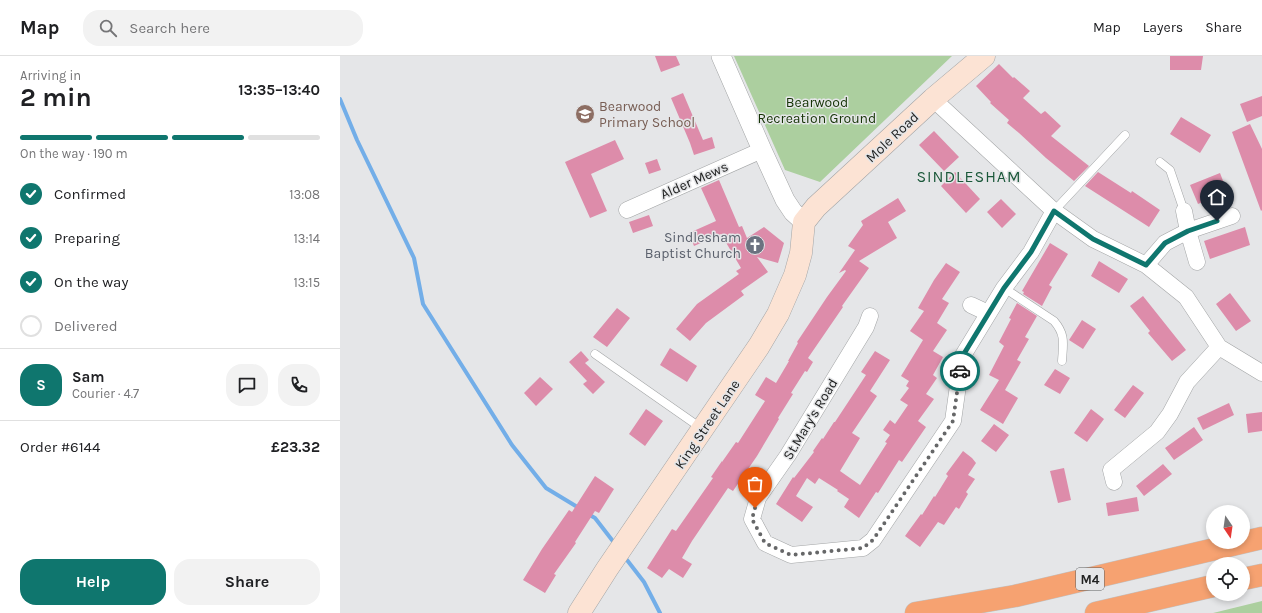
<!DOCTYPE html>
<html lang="en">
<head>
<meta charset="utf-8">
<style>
  body { margin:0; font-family:Karla,sans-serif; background:#f2f2f2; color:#202124; height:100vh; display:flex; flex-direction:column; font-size:15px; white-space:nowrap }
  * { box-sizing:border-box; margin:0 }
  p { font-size:13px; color:#757577 }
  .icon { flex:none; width:22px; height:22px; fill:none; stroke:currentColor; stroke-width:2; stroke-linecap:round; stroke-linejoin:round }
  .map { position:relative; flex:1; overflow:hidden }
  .side { display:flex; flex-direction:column; background:#fff; width:340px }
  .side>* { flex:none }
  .needle { width:26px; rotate:167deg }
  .fabs { position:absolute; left:866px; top:449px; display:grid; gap:8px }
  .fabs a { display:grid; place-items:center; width:44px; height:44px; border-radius:50%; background:#fff; box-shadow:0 2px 6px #0003; font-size:20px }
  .pin { position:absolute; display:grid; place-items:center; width:34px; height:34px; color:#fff; margin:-41px -17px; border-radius:50% 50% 50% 0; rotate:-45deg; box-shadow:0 0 4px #0007 }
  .pin .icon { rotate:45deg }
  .courier { position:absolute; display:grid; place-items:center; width:40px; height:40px; margin:-20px; border:3px solid #0f766e; border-radius:50%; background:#fff; color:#222; box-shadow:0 1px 5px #0007 }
  .head em { font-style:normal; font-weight:700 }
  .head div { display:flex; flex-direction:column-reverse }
  .head { display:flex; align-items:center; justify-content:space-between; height:68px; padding:0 20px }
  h1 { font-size:26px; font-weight:700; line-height:30px }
  .bar { display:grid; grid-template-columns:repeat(4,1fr); gap:6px 4px; align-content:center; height:48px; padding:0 20px }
  .bar i { height:5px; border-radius:3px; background:#e0e0e0 }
  .bar .current { background:#0f766e }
  .bar p { grid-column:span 4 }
  .line { display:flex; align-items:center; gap:10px; padding:0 20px; border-top:1px solid #e0e0e0 }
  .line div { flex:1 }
  .round { display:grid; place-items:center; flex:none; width:42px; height:42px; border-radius:16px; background:#f2f2f2 }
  ol { padding:0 20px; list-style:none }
  li { display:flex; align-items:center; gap:12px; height:44px }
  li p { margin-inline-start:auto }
  li .icon { padding:4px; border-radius:50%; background:#0f766e; color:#fff; stroke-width:4 }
  li:last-child { color:#757577 }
  li i { width:22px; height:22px; border:2px solid #e0e0e0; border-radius:50% }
  .primary-button { display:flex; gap:8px; margin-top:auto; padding:8px 20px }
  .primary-button a { flex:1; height:46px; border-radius:16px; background:#0f766e; color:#fff; font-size:16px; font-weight:700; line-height:46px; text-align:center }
  .primary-button a+a { background:#f2f2f2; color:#202124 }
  header { display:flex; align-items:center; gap:24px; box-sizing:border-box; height:56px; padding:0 20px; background:#fff; border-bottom:1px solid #e0e0e0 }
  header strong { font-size:19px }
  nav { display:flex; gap:22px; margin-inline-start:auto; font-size:14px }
  .search { width:280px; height:36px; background:#f2f2f2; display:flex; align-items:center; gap:10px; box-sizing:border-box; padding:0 14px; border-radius:16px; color:#757577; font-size:15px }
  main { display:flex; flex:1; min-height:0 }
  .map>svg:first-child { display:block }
  .green { fill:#accf9f }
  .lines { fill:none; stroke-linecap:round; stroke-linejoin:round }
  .stream { stroke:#73aee8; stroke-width:4 }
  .building { fill:#dd8caa }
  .service-casing { stroke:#a3a5a6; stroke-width:9 }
  .minor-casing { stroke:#a3a5a6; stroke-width:17 }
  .tertiary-casing { stroke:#a3a5a6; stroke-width:20 }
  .secondary-casing { stroke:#a3a5a6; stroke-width:23 }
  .motorway-casing { stroke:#c1c1c1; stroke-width:23 }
  .service { stroke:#fff; stroke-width:8 }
  .minor { stroke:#fff; stroke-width:16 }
  .tertiary { stroke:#fff; stroke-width:19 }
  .secondary { stroke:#fce3d4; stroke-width:22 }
  .motorway { stroke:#f6a271; stroke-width:22 }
  .done { stroke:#666768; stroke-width:4; stroke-dasharray:0 7.2 }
  .route { stroke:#0f766e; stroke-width:5 }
  .labels { text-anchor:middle; stroke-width:3; stroke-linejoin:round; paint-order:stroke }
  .shield { fill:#e5e6e8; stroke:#5c5e5e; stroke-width:1 }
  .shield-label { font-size:13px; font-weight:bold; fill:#222323 }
  .park-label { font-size:14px; fill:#153405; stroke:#e5e6e8 }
  .education-label { font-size:14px; fill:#785e54; stroke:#e5e6e8; text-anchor:start }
  .street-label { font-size:14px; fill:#222323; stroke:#e5e6e8 }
  .worship-label { font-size:14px; fill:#5b616d; stroke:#e5e6e8; text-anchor:end }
  .quarter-label { font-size:16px; letter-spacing:1px; fill:#1b583a; stroke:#e5e6e8 }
</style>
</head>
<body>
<header>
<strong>Map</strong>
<div class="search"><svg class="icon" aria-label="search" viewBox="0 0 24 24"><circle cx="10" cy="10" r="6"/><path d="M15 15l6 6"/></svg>Search here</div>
<nav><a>Map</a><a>Layers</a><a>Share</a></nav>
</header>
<main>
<section class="side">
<div class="head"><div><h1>2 min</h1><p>Arriving in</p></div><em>13:35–13:40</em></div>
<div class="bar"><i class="current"></i><i class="current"></i><i class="current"></i><i></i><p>On the way · 190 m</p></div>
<ol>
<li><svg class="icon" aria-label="check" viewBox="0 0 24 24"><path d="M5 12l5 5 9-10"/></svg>Confirmed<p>13:08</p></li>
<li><svg class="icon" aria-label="check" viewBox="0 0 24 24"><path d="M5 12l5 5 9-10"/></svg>Preparing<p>13:14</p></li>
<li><svg class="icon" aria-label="check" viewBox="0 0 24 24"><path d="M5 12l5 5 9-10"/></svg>On the way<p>13:15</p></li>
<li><i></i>Delivered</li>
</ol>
<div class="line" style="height:72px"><b class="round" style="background:#0f766e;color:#fff">S</b><div><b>Sam</b><p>Courier · 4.7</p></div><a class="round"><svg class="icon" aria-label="chat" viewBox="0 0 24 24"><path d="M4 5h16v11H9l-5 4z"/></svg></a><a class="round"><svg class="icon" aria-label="phone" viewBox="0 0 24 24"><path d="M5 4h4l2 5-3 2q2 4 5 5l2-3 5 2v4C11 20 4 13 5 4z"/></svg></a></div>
<div class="line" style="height:52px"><div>Order #6144</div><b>£23.32</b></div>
<div class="primary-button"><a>Help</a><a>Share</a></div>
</section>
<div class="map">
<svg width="922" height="557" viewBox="0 0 922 557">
  <rect width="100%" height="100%" fill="#e5e6e8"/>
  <path class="green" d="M394,0H612L480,126L445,114Z
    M922,545V557H873Z"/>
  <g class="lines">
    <path class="stream" d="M0,43L17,84L74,202L83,248L172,389L206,432L239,452
      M248,458L255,462L272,484
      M287,504L304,526L320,557"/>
  </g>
  <path class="building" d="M315,0H336L340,9L321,16Z
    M830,0H863L861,14H830Z
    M659,8L673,22L674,21L690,35L683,42L701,58L705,55L721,70L711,80L749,110L734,125L706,102L679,77L667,67L669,64L650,47L651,46L636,30Z
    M343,37L363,84L372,81L375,92L354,99L350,87L331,42Z
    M922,40V60L907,66L900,48Z
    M841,61L871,79L860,97L830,78Z
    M910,68L922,93V154L921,155L892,76Z
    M594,75L619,101L604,115L579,89Z
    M275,84L284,103L251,118L267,155L250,162L225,106Z
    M317,103L321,114L309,118L305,107Z
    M615,116L640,143L626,157L601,130Z
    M758,116L791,137L792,135L820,154L809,171L745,130Z
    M880,117L887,135L858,148L850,129Z
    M379,124L399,171L402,170L407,182L424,171L444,187L438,207L417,201L428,216L401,235L404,239L366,267L350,285L336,273L357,248L399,218L396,215L401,212L381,178L354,190L349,177L376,165L361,132Z
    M558,142L566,155L548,166L557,182L519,205L529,212L502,250L503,251L468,302L473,306L467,316L465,315L451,337L453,338L438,362L439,363L417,400L393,435L388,432L352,485L342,502L352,508L343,522L329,513L322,522L307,512L332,473L336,475L373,422L371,421L382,405V406L396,386L398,387L425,345L415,339L426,321L436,327L449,305H448L458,287L457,286L487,241L506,215L505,214L499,217L515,194L508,190L523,169L521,165Z
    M661,143L676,158L662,172L647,156Z
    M309,159L313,170L293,177L289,166Z
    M905,171L910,189L870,203L864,185Z
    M710,187L728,198L709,229L712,231L702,250L683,238L684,236L682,235Z
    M759,205L788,223L779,237L751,220Z
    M606,207L620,216L602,243L609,247L597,267L607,274L593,295L603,301L593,319L597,322L586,338L594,343L578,365L586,371L562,406L559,404L538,437L536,436L519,462L504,451L509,443L497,435L498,434L479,422L475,428L467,422L456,440L473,451L462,466L436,448L453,421L454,422L474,396L473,395L482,382L483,383L494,366H495L526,319L521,316L535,295L550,304L530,335L537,340L512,377L520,382L500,415L520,429L547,387L545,386L550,379L543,374L550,364L555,368L568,349L560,344L569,332L566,330L569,325L561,320L583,284L570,275L584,255L578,252L594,224Z
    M890,237L911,265L896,275L876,248Z
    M803,240L846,294L832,305L808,277L810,275L790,250Z
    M677,247L697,260L685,281L689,283L677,304L681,306L665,334L678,342L663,368L640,354L659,324L649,319L664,290L659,286L671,263L669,262Z
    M277,252L290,262L267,291L253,281Z
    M742,264L756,273L743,293L729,284Z
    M330,292L357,310L347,326L320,309Z
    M241,295L249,304L245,307L265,326L253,338L243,328L247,325L229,306Z
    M715,313L730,322L720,338L704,329Z
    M200,321L213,333L196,350L184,337Z
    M793,329L804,337L785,362L774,354Z
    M889,347L894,359L863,374L857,362Z
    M306,353L323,365L305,390L289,378Z
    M751,353L764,363L747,386L734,377Z
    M922,356V375L908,377L906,358Z
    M654,368L669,379L656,396L641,385Z
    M854,371L863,384L834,404L825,392Z
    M623,395L632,402L636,407L628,419L635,423L626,436L628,438L619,453L616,451L604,469L598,466L580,491L565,480L581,458L582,459L594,440L595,441L608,420L606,418Z
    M823,408L832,418L804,440L796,430Z
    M724,412L731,444L718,447L710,415Z
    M255,420L274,433L259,457L255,455L235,486L236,487L214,518L216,519L205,537L183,524L202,493L229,454L232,456Z
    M797,441L799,455L768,460L766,447Z"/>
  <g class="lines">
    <g class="service-casing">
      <path id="service" d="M820,106L830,114L844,155
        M714,155L785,79
        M664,232L714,265C726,279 723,288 722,305
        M255,298L361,372"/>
    </g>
    <g class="minor-casing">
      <path id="minor" d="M593,43L714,155L753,183L806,209L846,241L879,291L922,317
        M287,154L422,94
        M844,155L848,175L892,160
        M806,209L825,187L848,175L857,206
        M631,249L648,257
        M530,260L526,271L448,399L418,442L412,463L425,487L451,499L523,492L533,484L613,365L622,301L664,232L691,196L714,155
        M774,426L771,414L817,376L830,358L847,326L879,291"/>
    </g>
    <g class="tertiary-casing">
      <path id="tertiary" d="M381,0L422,94L445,144L453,156L464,166"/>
    </g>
    <g class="secondary-casing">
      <path id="secondary" d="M239,557L267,513L419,290L438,258L455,219L461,197L464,166L476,151L593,43L644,0"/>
    </g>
    <g class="motorway-casing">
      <path id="motorway" d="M903,523L922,519
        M576,557L675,540L922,482
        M756,557L873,530"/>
    </g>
    <use href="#service" class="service"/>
    <use href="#minor" class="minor"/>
    <use href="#tertiary" class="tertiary"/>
    <use href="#secondary" class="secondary"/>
    <use href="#motorway" class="motorway"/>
  </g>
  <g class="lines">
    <path class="done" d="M415,452L412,463L425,487L451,499L523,492L533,484L613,365L620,315"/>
    <path class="route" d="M620,315L622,301L664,232L691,196L714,155L753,183L806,209L825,187L848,175L877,165"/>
  </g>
  <defs>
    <g id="school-disc" transform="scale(1)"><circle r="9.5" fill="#8d6e63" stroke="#e5e6e8"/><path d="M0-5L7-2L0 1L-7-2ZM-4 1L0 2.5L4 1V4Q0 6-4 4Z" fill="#fff"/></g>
    <g id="church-disc" transform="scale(1)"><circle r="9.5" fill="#6b7280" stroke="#e5e6e8"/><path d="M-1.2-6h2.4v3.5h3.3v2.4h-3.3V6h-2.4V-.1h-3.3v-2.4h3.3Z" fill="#fff"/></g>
  </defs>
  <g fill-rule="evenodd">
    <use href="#school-disc" x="245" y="58"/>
    <use href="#church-disc" x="415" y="189"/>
  </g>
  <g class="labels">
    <rect class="shield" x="736" y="512" width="28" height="22" rx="3"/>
    <g class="shield-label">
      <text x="750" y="528">M4</text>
    </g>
    <g class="park-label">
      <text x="477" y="51">Bearwood<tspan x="477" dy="16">Recreation Ground</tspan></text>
    </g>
    <g class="education-label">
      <text x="259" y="55">Bearwood<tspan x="259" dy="16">Primary School</tspan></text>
    </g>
    <g class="street-label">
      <text transform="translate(552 81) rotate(-43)" y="5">Mole Road</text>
      <text transform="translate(354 124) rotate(-24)" y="5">Alder Mews</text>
      <text transform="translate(470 363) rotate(-59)" y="5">St.Mary's Road</text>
      <text transform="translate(367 368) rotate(-56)" y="5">King Street Lane</text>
    </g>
    <g class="worship-label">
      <text x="401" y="186">Sindlesham<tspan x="401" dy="16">Baptist Church</tspan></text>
    </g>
    <g class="quarter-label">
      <text x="629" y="126">SINDLESHAM</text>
    </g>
  </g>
</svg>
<div class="fabs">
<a><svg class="needle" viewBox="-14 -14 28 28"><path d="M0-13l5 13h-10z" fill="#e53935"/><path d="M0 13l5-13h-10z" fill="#757577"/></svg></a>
<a><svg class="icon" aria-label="locate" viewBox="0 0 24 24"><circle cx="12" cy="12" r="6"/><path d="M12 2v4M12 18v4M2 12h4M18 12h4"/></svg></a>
</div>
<div class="pin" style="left:415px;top:452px;background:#ea580c"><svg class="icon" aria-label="bag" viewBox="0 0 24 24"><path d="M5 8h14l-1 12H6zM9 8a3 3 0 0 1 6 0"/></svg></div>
<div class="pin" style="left:877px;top:165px;background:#1f2937"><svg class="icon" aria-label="home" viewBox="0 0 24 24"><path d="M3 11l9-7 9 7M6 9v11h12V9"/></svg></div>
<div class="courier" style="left:620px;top:315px"><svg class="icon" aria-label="car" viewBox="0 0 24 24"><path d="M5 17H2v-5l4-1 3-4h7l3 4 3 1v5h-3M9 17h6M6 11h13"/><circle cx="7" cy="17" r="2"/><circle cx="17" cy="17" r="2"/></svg></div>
</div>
</main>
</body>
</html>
